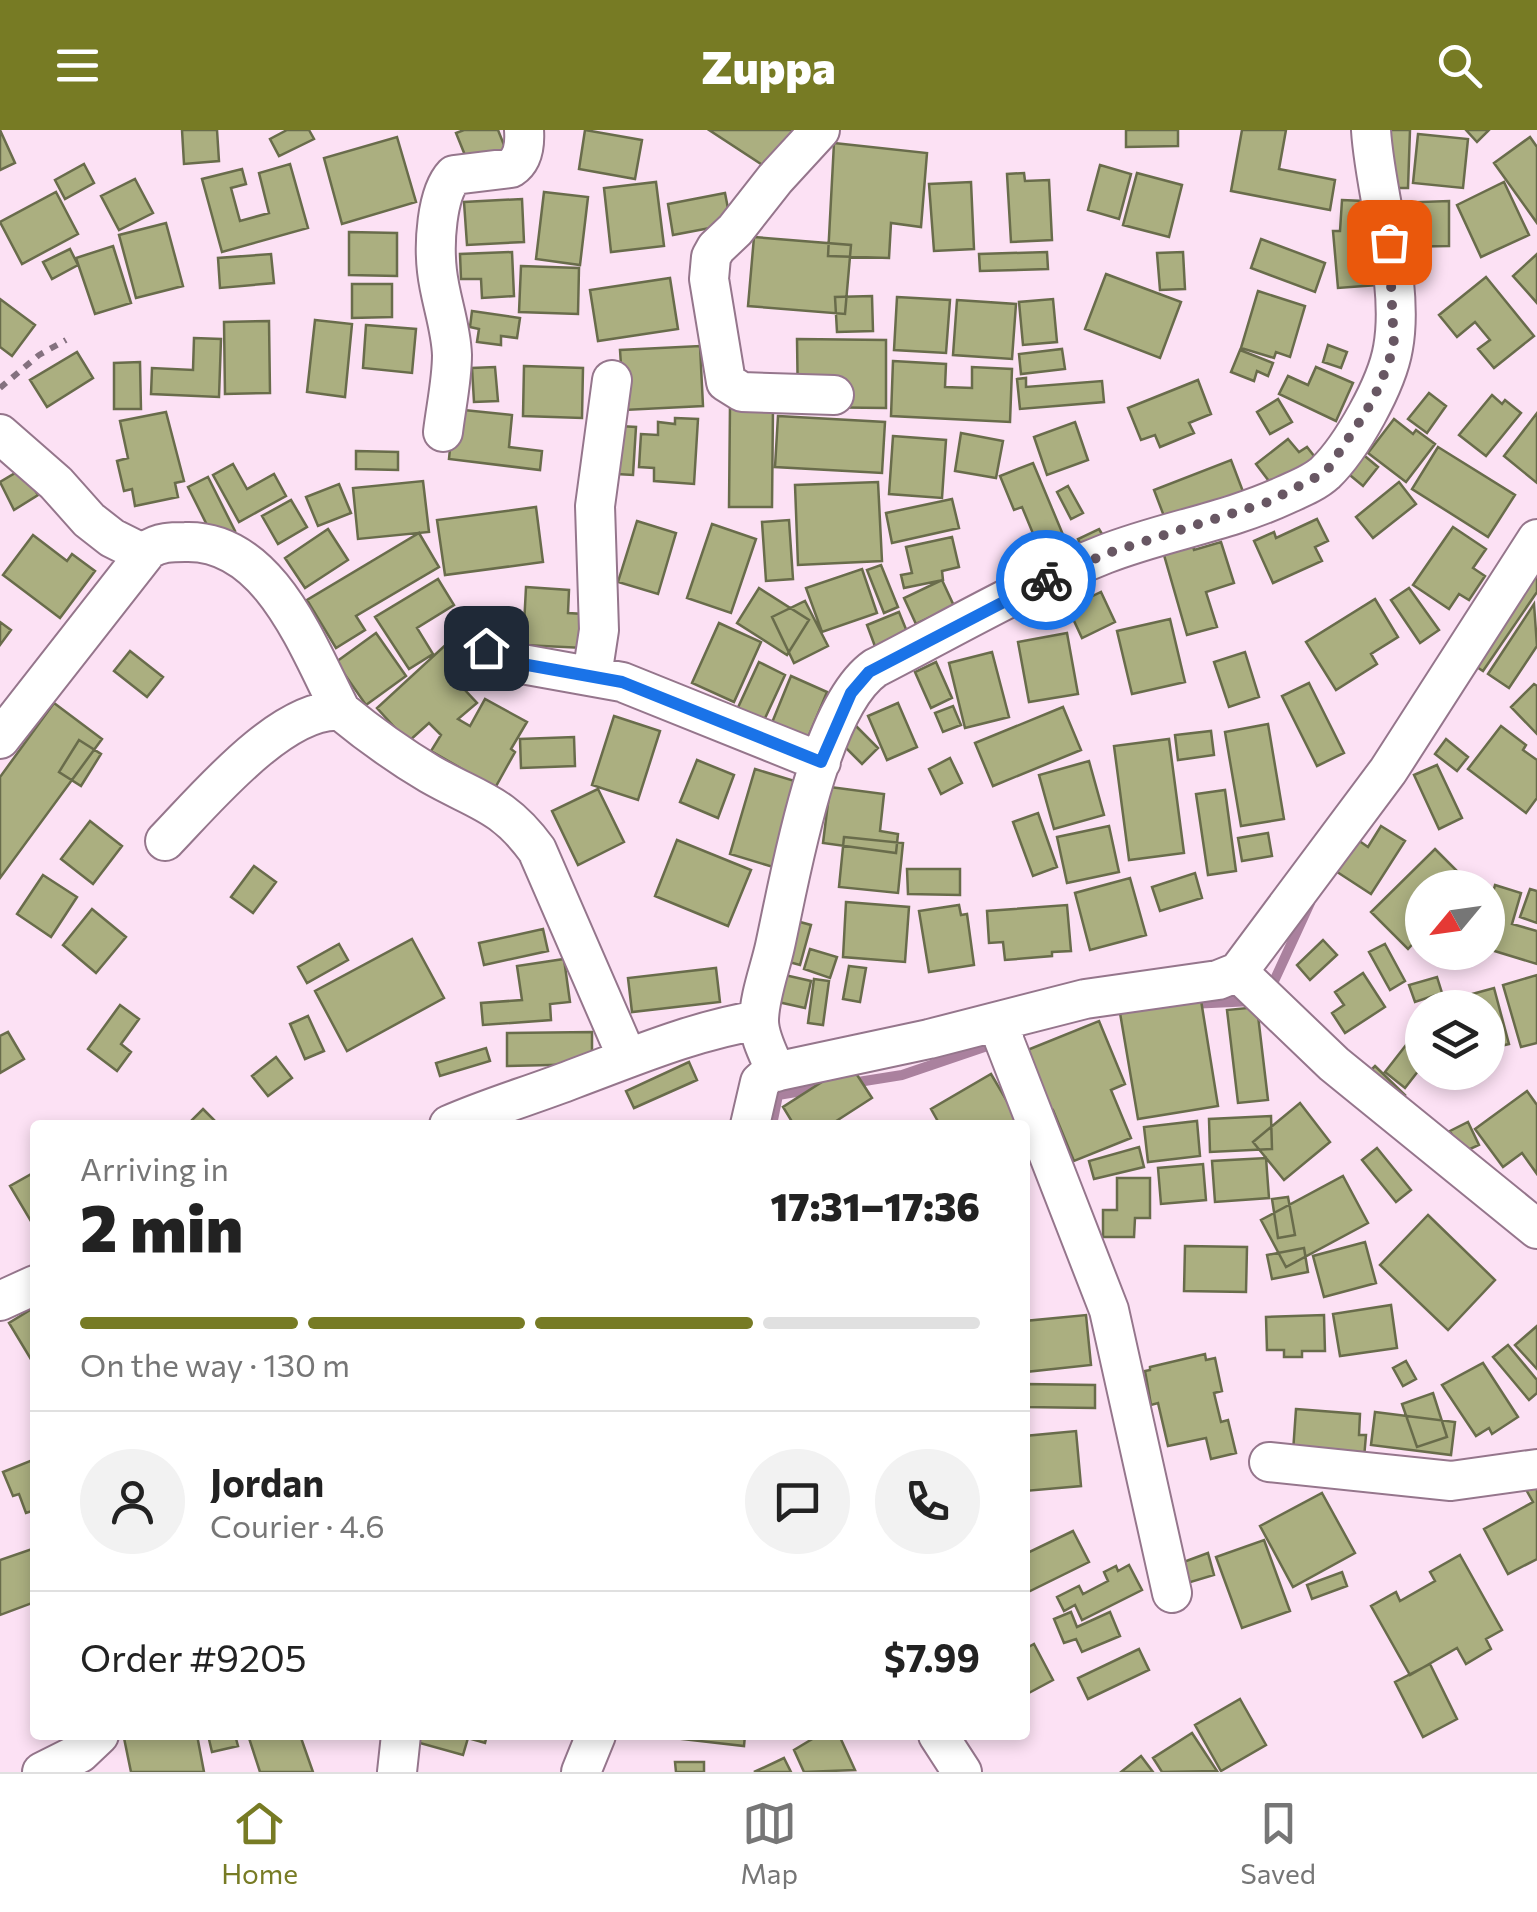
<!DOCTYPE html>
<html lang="en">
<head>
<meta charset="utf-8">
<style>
  body { margin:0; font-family:Commissioner,sans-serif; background:#f2f2f2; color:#222; height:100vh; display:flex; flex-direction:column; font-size:38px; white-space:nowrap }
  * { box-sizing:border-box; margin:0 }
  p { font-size:32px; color:#767676 }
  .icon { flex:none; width:55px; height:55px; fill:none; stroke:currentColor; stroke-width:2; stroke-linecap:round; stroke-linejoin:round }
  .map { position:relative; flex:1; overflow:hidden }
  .side { position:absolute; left:30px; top:990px; width:1000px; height:620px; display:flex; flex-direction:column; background:#fff; border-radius:10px; box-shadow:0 5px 15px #0003 }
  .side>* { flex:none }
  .needle { width:65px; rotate:241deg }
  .tools { position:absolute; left:1405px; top:740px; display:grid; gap:20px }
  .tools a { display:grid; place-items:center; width:100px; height:100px; border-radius:50%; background:#fff; box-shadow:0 5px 15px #0003; font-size:50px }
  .pin { position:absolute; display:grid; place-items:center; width:85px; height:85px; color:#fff; margin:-42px; border-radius:20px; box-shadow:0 5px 15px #0006 }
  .courier { position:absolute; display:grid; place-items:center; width:100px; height:100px; margin:-50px; border:8px solid #1a73e8; border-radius:50%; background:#fff; color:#222; box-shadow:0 2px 12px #0007 }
  .head em { font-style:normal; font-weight:800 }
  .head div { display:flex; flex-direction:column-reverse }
  .head { display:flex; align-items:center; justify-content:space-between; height:170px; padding:0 50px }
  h1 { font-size:65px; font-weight:800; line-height:75px }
  .bar { display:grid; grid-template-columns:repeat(4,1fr); gap:15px 10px; align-content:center; height:120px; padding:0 50px }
  .bar i { height:12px; border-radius:8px; background:#e0e0e0 }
  .bar .current { background:#777b24 }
  .bar p { grid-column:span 4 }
  .line { display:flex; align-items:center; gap:25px; padding:0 50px; border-top:2px solid #e0e0e0 }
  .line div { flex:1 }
  .round { display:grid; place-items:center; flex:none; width:105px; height:105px; border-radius:52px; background:#f2f2f2 }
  header { display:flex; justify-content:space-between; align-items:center; height:130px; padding:0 50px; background:#777b24; color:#fff; font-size:45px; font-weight:800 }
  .dock { display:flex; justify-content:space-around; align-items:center; height:140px; border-top:2px solid #e0e0e0; background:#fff; font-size:28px; color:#767676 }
  .dock a { display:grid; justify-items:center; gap:5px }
  .dock .current { color:#777b24 }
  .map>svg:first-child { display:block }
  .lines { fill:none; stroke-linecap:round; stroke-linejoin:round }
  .stream { stroke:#aa819e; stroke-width:10 }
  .building { fill:#abaf80; stroke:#696c4b; stroke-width:2.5 }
  .minor-casing { stroke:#95768c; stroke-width:42 }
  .path { stroke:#84717f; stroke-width:6; stroke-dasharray:8 8; stroke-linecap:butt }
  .minor { stroke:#fff; stroke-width:38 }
  .done { stroke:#685763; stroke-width:10; stroke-dasharray:0 18 }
  .route { stroke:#1a73e8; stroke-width:12 }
</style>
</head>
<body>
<header><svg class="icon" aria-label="menu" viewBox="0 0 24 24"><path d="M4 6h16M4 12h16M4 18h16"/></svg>Zuppa<svg class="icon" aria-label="search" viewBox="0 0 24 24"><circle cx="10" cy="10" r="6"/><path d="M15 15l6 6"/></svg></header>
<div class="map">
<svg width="1537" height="1642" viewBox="0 0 1537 1642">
  <rect width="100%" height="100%" fill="#fce1f4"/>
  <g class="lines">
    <path class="stream" d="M1269,862L1310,773
      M1190,874L1253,871
      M852,953L902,945L999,912
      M772,995L778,965L820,958"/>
  </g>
  <path class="building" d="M0,0L15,33L0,40Z
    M182,0H217L219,31L184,34Z
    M287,0H309L314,9L279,26L270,9Z
    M464,0H498L508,25L471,40L456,3Z
    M585,0L642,10L635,49L579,39Z
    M709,0H805L776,44Z
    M1126,0H1178V16L1126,17Z
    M1242,0H1286L1279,39L1335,50L1330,80L1231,61Z
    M1388,0H1410L1408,58H1387Z
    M1466,0H1489L1477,12Z
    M1418,4L1468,9L1463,58L1413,53Z
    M397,7L416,72L342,94L324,28Z
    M1530,7L1537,17V93L1494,33Z
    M834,13L927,23L921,97L891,93L889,128L828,126Z
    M84,34L94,53L65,69L55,50Z
    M290,34L308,98L222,122L202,49L242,39L246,54L231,58L240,91L269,83L259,43Z
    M1100,35L1131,44L1119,89L1088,80Z
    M1024,43L1025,51L1049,50L1052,110L1011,112L1007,44Z
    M1137,43L1182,55L1169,107L1123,95Z
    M135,49L153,83L119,100L101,66Z
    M656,52L664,116L611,122L604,58Z
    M971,52L974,119L934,121L929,54Z
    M1504,52L1529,105L1481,127L1457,75Z
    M56,62L78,104L22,134L0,92Z
    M544,62L588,67L580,135L536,129Z
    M725,63L731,94L673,105L668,74Z
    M522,69L524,112L467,115L464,72Z
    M1342,70L1363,71L1362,99L1373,98L1377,155L1338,158L1333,101H1340Z
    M1449,71V116L1393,117L1392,73Z
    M166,93L183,156L136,168L119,105Z
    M349,102L397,103V146L349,145Z
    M754,107L851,115L845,184L748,176Z
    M1261,109L1325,133L1315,162L1251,138Z
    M113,116L131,173L95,184L76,128Z
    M70,119L78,135L52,149L43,132Z
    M512,122L514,166L482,168L481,149H461L460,124Z
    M1047,122L1048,139L980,141L979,124Z
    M1183,122L1185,159L1160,160L1157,123Z
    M271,124L274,153L220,158L218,128Z
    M1537,124V173L1513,146Z
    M521,136L579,138L578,184L519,182Z
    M1106,144L1181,172L1160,228L1085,199Z
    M1486,147L1534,206L1494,238L1478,219L1490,210L1475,192L1457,207L1439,185Z
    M670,148L678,199L598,211L590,160Z
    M352,154H392V187L352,188Z
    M1258,161L1305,176L1290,227L1276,222L1274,228L1241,218Z
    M872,166L873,201L837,202L835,167Z
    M897,167L950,170L946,223L894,220Z
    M0,169L35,195L12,226L0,217Z
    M1053,169L1057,212L1023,215L1019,172Z
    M957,170L1016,174L1012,229L953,225Z
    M472,181L520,188L517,208L501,206V215L477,212L479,199L470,197Z
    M315,190L352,194L345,267L307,262Z
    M269,191L270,263L225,264L224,192Z
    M366,195L416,199L412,243L363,238Z
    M194,208L221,209L219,267L151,264L152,238L193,240Z
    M797,209L886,210V278L798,277Z
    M1328,215L1347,222L1341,238L1323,232Z
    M700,216L703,276L624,280L620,220Z
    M1062,219L1065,239L1021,244L1019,224Z
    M1240,220L1273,233L1268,246L1257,241L1254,251L1231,242Z
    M77,222L93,248L47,277L30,250Z
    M893,231L946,234L945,257L972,258V237L1012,239L1010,292L891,286Z
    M140,232L141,279H114V233Z
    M524,236L583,238L582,288L523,286Z
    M495,237L498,271L474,272L472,238Z
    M1316,237L1353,253L1336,291L1279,264L1288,246L1308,255Z
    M1026,248V257L1102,251L1104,272L1020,279L1017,249Z
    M1198,250L1211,284L1189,293L1194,303L1160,317L1155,305L1141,310L1128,278Z
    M1429,263L1446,276L1427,303L1408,289Z
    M1492,265L1502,274L1505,270L1521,283L1486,326L1459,305Z
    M1278,269L1292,292L1270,304L1257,282Z
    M730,275L773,276L772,377H729Z
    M454,279L512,285L509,317L542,321L540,340L449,329Z
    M166,282L184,351L175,353L178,367L135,376L132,359L124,361L117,331L128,328L120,291Z
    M1537,283V353L1504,326Z
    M778,286L885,292L882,343L775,337Z
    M675,288L698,289L694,354L654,351V338L639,337L641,304L658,305V292L675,294Z
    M1394,289L1413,304L1416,300L1435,314L1406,352L1368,323Z
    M1075,292L1088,330L1047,345L1034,307Z
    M619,296L636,297L633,345L617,344Z
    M961,303L1003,311L996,348L955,341Z
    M893,306L946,310L942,368L889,364Z
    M1288,309L1299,322L1307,317L1318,331L1278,363L1256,334Z
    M1438,317L1515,365L1488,407L1412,359Z
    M356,321L398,322V340L356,339Z
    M1360,322L1378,337L1363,356L1345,341Z
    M1231,330L1247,372L1170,402L1154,360Z
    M1033,333L1074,431L1049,442L1022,377L1014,380L1000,346Z
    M233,334L247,359L274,344L286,366L239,392L213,345Z
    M22,339L38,365L14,380L0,352Z
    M208,347L235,401L215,411L188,357Z
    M423,351L429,402L358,409L353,358Z
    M878,352L882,431L798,435L795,355Z
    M1399,352L1416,374L1373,408L1356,387Z
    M339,354L351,383L318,396L306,367Z
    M1068,356L1083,383L1071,389L1057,362Z
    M952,369L959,398L892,413L886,383Z
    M291,370L307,397L278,414L262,386Z
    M536,377L543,432L445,445L437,390Z
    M1317,389L1328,411L1315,417L1322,431L1273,453L1254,411L1274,402L1276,408Z
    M789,390L793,449L766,451L762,392Z
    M637,391L676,403L658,464L618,452Z
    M712,394L756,409L731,483L687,468Z
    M1453,397L1486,419L1473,438L1485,446L1469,470L1459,464L1449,479L1413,455Z
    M328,399L348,430L305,458L285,428Z
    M1099,399L1108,414L1086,425L1078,409Z
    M419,403L439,437L356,486L365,500L336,518L307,470Z
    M33,405L67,431L72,424L95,441L60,488L3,445Z
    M952,407L959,437L942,441L943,450L904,458L901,445L912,443L906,417Z
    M1191,410L1194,420L1221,412L1234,453L1206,462L1217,497L1187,505L1162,418Z
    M1537,426V462L1483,541L1466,530Z
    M881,435L898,477L884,483L867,440Z
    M862,439L877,483L822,502L806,458Z
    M438,449L454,475L417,498L433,524L409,539L375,487Z
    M942,450L954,476L916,494L904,468Z
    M526,457L569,460L568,483L584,484V518L523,515Z
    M759,458L809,490L787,525L737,493Z
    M1409,458L1439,500L1420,513L1391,470Z
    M1101,462L1115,492L1082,508L1068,478Z
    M1375,469L1398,507L1371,524L1377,534L1336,560L1306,512Z
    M805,471L828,516L794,533L772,487Z
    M1534,474L1537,516L1509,558L1488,544Z
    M899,482L912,514L879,527L867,495Z
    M1170,489L1185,552L1132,564L1117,501Z
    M0,492L11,500L0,515Z
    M719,493L761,512L734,572L692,553Z
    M376,503L406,546L366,575L336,532Z
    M1067,503L1078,564L1029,572L1018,512Z
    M452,509L483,543L465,560L477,573L458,589L470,596L485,569L527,592L511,619L515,622L495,658L431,621L441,605L429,593L408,612L377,578Z
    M130,521L163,547L147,567L114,541Z
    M992,522L1009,587L965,598L949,533Z
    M1245,522L1259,567L1229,577L1214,532Z
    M759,532L785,545L761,597L735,584Z
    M936,532L952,568L931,578L915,542Z
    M791,546L827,562L805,615L769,600Z
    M1309,553L1344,623L1317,636L1282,566Z
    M1534,554L1537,556V604L1511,577Z
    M54,573L102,609L0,748V647Z
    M898,573L917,617L887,630L868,586Z
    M953,576L961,595L943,602L935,583Z
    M1063,577L1081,620L993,656L975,613Z
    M614,586L660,601L638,670L592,655Z
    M1268,594L1284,689L1241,696L1225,602Z
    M855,595L878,618L862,634L839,611Z
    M1501,596L1526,615L1523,620L1537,630V668L1526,683L1468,639Z
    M1211,601L1214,625L1178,630L1175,605Z
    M574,607L575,636L521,638L520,609Z
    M1169,609L1184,723L1129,730L1114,616Z
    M1446,609L1468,627L1457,641L1435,624Z
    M79,610L101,624L81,656L59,642Z
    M950,628L962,653L941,664L929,639Z
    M697,630L734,645L718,688L680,672Z
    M1089,631L1104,685L1054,699L1039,645Z
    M1437,635L1462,688L1439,699L1414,645Z
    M755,639L798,652L773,737L730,724Z
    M830,657L884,664L880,701L898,704L896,723L823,713Z
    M598,659L624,712L578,735L552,681Z
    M1225,660L1236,741L1208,745L1196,664Z
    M1038,683L1057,737L1033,746L1013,692Z
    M90,691L122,716L93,754L61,729Z
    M1109,696L1119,742L1067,753L1057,707Z
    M1381,696L1405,711L1371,764L1334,740L1355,708L1368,717Z
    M1268,703L1272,726L1242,731L1238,708Z
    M844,707L903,713L898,763L839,757Z
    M677,710L751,740L728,796L655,766Z
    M1435,719L1472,756L1422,758V804L1408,819L1371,782Z
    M254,736L276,752L253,783L231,767Z
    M907,739H960V765L908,764Z
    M1195,743L1202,768L1160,781L1152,757Z
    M43,745L77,767L51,807L17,784Z
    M1130,748L1146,805L1090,820L1075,763Z
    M1495,755L1521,763L1512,794L1537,801V834L1488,819V781Z
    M1530,759L1537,761V793L1520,787Z
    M846,772L909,777L905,832L843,827Z
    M959,775L961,785L967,784L974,835L929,842L919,781Z
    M1067,775L1071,821L1052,822V826L1005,830L1003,812L989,813L987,781Z
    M92,779L126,807L96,843L63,815Z
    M789,789L811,795L800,835L778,829Z
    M543,799L548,821L484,835L479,813Z
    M412,809L444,868L347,921L315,861Z
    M1323,810L1337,825L1310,850L1297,835Z
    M339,814L348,830L307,853L298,837Z
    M1385,814L1405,851L1390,860L1369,822Z
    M810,819L837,827L830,848L804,839Z
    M564,829L570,872L550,874L551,890L483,895L481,873L522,870L517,836Z
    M849,836L866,838L860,872L843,869Z
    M716,838L720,872L632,882L628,848Z
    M776,843L811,851L805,878L769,870Z
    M1363,843L1385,877L1345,903L1332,883L1344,875L1335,862Z
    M1537,845V913L1521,917L1503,855Z
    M1437,847L1442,863L1415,872L1409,855Z
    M814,849L829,851L823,895L808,893Z
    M1494,858L1509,914L1488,919V878H1468L1465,866Z
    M1200,864L1218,976L1138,989L1119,877Z
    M120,875L139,889L121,914L131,922L117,941L88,919Z
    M1257,877L1268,970L1238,973L1227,880Z
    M308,886L324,921L305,929L290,894Z
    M1099,891L1125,954L1111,960L1131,1008L1074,1031L1053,980L1045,983L1020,923Z
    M8,902L24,929L0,943V906Z
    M592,902V934L507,936V903Z
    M1406,915L1422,929V936L1405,958L1385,942Z
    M486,918L490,931L440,946L436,933Z
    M276,927L292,948L268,966L252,946Z
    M689,932L697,950L634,978L626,961Z
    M850,934L872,968L830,995H794L783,977Z
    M1375,936L1405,965L1396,975L1365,946Z
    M991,944L1021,995H940L931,979Z
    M1527,961L1537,975V1044L1522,1023L1503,1037L1475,999Z
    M1300,973L1330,1012L1284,1050L1253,1012Z
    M203,979L219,995H187Z
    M1271,986L1272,1019L1210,1022L1209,989Z
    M1197,991L1200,1026L1148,1032L1144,997Z
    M1468,992L1479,1015L1461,1023L1450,1001Z
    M1139,1017L1144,1037L1094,1049L1089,1031Z
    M1377,1018L1411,1060L1396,1072L1362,1030Z
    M1266,1028L1269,1068L1215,1072L1212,1031Z
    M1203,1034L1206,1070L1161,1074L1158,1038Z
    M35,1042V1098L10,1056Z
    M1343,1046L1368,1093L1286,1137L1261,1090Z
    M1117,1048H1150V1088H1135L1134,1107H1103V1080H1117Z
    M1288,1067L1295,1105L1278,1108L1272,1069Z
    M1428,1085L1495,1150L1448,1200L1380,1135Z
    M1365,1112L1376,1153L1324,1167L1313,1126Z
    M1185,1116L1247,1117L1246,1162L1184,1161Z
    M1304,1118L1308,1142L1272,1149L1267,1125Z
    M1391,1175L1397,1218L1340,1226L1333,1184Z
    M35,1177V1236L9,1193Z
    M1086,1185L1091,1235L1025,1242V1191Z
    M1324,1185L1325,1221H1302V1227H1284V1220H1267L1266,1187Z
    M1537,1196V1239L1515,1215Z
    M1508,1215L1537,1250V1263L1529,1270L1493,1227Z
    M1205,1224L1206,1230L1215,1228L1222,1261L1214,1263L1221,1292L1228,1290L1236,1323L1211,1329L1206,1308L1168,1316L1158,1273L1151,1275L1145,1241L1150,1240V1237Z
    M1406,1231L1416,1249L1403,1256L1393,1238Z
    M1483,1233L1518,1287L1492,1304L1489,1298L1476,1306L1442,1255Z
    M1025,1254L1095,1255V1278L1025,1277Z
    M1433,1263L1447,1307L1417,1317L1402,1274Z
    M1296,1279L1360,1284L1359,1305H1366L1364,1328L1293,1322Z
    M1375,1282L1455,1292L1451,1325L1371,1315Z
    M1076,1301L1081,1356L1025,1361V1306Z
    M35,1329V1380L26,1383L19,1364L13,1366L3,1342Z
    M1537,1348V1429L1508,1444L1484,1399L1533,1372L1524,1356Z
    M1322,1363L1355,1423L1293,1457L1260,1396Z
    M1073,1401L1089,1432L1026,1463L1025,1424Z
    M1264,1410L1290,1481L1242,1498L1216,1427Z
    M35,1418V1472L0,1485V1430Z
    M1208,1423L1214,1445L1184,1454L1178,1434Z
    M1460,1425L1502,1500L1486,1509L1491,1519L1466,1534L1457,1518L1410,1545L1371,1476L1396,1462L1400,1471L1435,1451L1430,1442Z
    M1129,1435L1142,1460L1082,1490L1075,1475L1064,1481L1057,1467L1079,1456L1083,1464L1108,1451L1104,1442L1116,1436L1118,1441Z
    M1342,1442L1347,1456L1312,1469L1307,1455Z
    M1071,1482L1077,1497L1110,1482L1120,1506L1082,1522L1076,1509L1064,1513L1054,1489Z
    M1034,1514L1053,1550L1025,1565V1519Z
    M1139,1519L1149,1540L1088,1569L1078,1548Z
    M1430,1534L1457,1589L1423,1607L1395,1552Z
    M1240,1569L1266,1615L1221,1641L1195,1595Z
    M1192,1603L1217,1641L1162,1642L1153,1628Z
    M138,1605H197L204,1642H131L124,1608Z
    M208,1605H235L238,1616L212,1622Z
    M248,1605H300L313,1642H260Z
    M411,1605H487L485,1613L468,1608L463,1625L409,1610Z
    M674,1605H745L744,1616L673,1608Z
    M819,1605H839L855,1640L804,1642L794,1620Z
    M1141,1626L1153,1642H1121Z
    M784,1628L791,1642H754Z
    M675,1632H704V1642H676Z"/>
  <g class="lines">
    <g class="minor-casing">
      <path id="minor" d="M820,0L775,49L735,100L716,118L711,127L709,149L726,252L742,262L834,265
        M443,302C446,277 452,250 452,225C451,196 440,169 437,141C434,115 436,64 454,45L511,38C523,30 525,14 524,0
        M0,304L56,353L89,390L112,408L144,424
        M486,518L522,534L622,552L821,632
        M592,546L599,500L595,376L612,250
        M0,609L148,420C159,412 172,412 185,412C270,409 308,518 341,581
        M165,711C203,672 282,576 341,581C369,604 398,625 430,644C477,671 503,673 537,720L627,927
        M1238,842L1334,934L1537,1099
        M1004,890V910L1109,1180L1172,1463
        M776,942C770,927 759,908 759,891C759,867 770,839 775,816C790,748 818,578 875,538C951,499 1026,455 1105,424C1164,401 1227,392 1285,365C1298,359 1314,353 1325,343C1352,317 1387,254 1393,218C1405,153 1375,66 1371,0
        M449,995C490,977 532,965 573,949C635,926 693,901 759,890
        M750,995L760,952L770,943L929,909L1085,869L1218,850L1238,842L1388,641L1537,409
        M0,1171L35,1155
        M1269,1332L1451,1351L1537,1339
        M938,1605L962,1642
        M42,1642L80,1623L99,1605
        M397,1642L401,1605
        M581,1642L596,1605"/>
    </g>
    <path class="path" d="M0,258L39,225L66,210"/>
    <use href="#minor" class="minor"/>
  </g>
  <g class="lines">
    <path class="done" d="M1046,450L1108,423L1268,372L1326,342L1366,282L1380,255L1394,217L1389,112"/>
    <path class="route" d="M486,518L522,534L622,552L821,632L851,563L869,542L1046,450"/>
  </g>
</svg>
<div class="tools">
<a><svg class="needle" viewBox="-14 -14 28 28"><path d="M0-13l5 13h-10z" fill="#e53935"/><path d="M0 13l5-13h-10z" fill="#767676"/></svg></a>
<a><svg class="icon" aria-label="layers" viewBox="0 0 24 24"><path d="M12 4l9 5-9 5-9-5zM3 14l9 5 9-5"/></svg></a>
</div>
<div class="pin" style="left:1389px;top:112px;background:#ea580c"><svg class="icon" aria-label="bag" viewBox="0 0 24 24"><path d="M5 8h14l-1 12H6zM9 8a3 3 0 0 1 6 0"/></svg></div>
<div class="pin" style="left:486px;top:518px;background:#1f2937"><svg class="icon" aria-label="home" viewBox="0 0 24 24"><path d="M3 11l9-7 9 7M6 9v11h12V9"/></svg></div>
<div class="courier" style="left:1046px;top:450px"><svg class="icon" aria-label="bike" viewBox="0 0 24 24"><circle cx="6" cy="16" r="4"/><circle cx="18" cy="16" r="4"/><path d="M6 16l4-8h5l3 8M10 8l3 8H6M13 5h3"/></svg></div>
<section class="side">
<div class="head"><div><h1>2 min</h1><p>Arriving in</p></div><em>17:31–17:36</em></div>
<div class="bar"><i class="current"></i><i class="current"></i><i class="current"></i><i></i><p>On the way · 130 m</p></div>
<div class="line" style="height:180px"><a class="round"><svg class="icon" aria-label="person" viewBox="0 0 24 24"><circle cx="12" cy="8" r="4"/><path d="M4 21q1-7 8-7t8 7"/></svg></a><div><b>Jordan</b><p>Courier · 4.6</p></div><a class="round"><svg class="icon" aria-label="chat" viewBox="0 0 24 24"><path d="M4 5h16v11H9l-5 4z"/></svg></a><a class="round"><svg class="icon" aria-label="phone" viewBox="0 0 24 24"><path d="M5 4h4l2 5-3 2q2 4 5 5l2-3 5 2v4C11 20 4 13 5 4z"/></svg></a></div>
<div class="line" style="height:130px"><div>Order #9205</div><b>$7.99</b></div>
</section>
</div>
<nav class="dock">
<a class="current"><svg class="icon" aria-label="home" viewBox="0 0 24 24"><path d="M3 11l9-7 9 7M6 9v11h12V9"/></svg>Home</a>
<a><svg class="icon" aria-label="map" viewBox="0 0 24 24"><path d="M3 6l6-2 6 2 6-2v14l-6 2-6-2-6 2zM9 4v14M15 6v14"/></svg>Map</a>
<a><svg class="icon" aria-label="saved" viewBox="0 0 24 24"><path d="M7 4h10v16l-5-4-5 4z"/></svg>Saved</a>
</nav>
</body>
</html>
